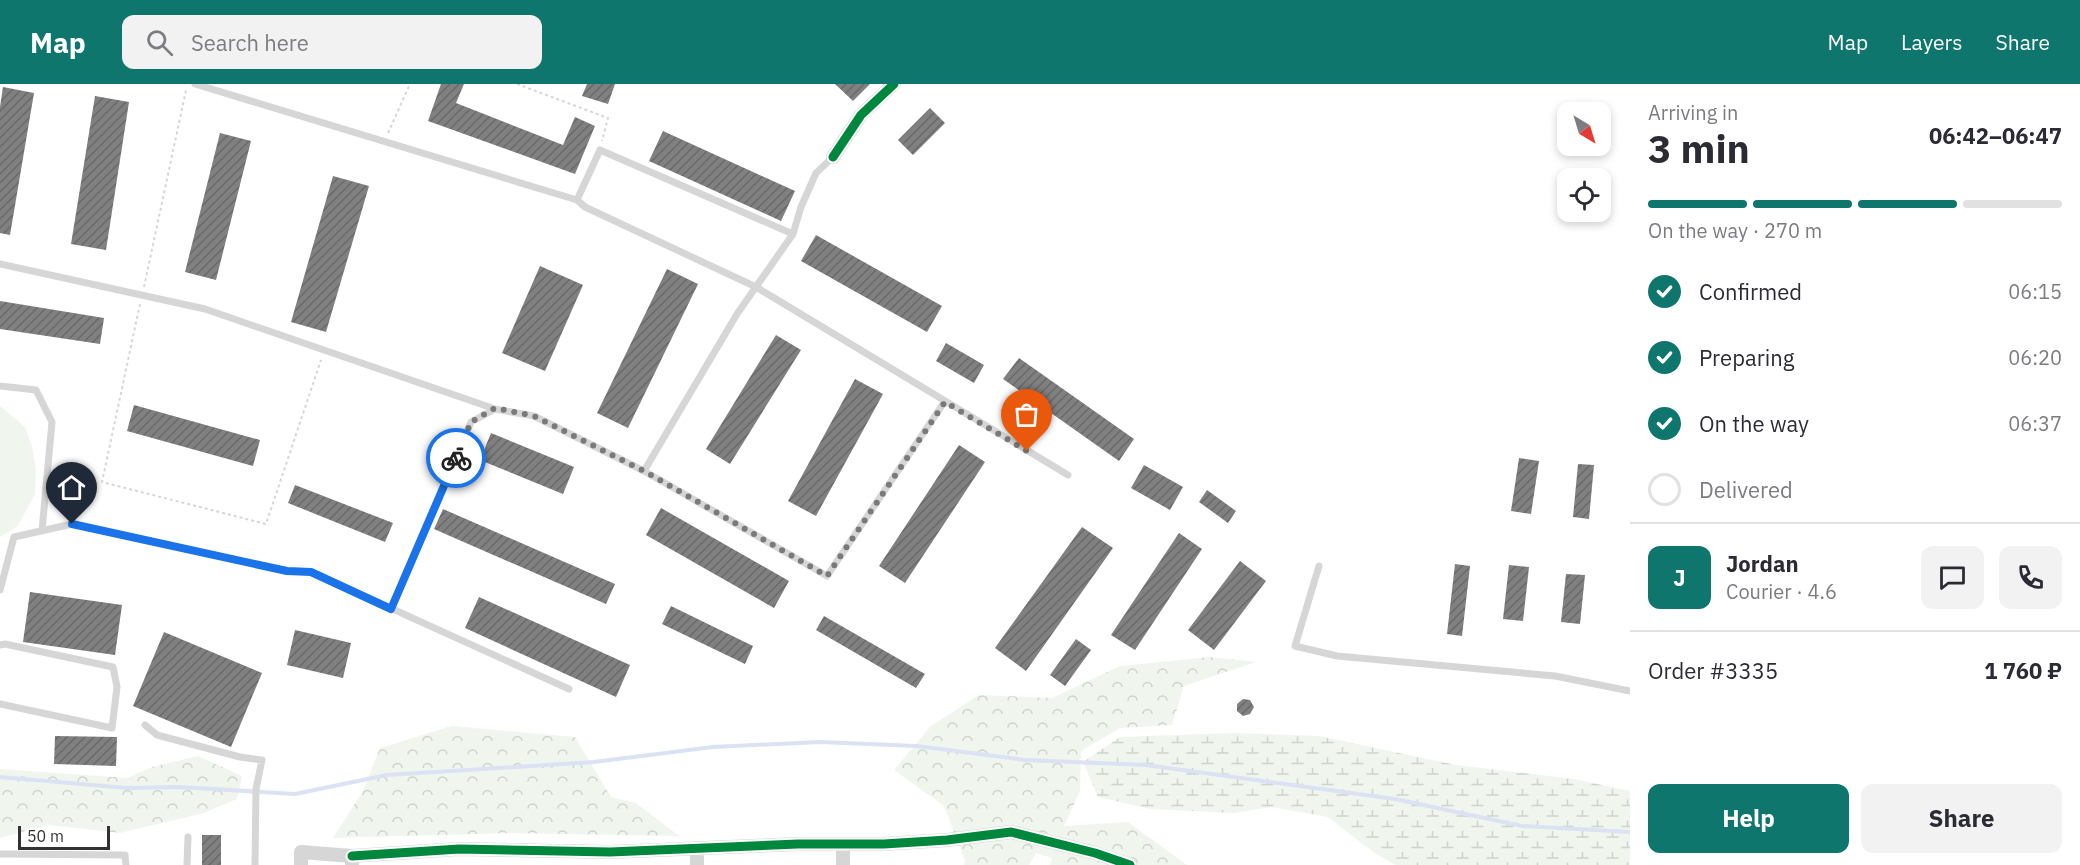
<!DOCTYPE html>
<html lang="en">
<head>
<meta charset="utf-8">
<style>
  body { margin:0; font-family:"IBM Plex Sans",sans-serif; background:#f2f2f3; color:#2b2b33; height:100vh; display:flex; flex-direction:column; font-size:22px; white-space:nowrap }
  * { box-sizing:border-box; margin:0 }
  p { font-size:20px; color:#7c7c81 }
  .icon { flex:none; width:33px; height:33px; fill:none; stroke:currentColor; stroke-width:2; stroke-linecap:round; stroke-linejoin:round }
  .map { position:relative; flex:1; overflow:hidden }
  .side { display:flex; flex-direction:column; background:#fff; width:450px }
  .side>* { flex:none }
  .needle { width:39px; rotate:142deg }
  .controls { position:absolute; left:1557px; top:18px; display:grid; gap:12px }
  .controls a { display:grid; place-items:center; width:54px; height:54px; border-radius:12px; background:#fff; box-shadow:0 3px 9px #0003; font-size:30px }
  .scale { position:absolute; left:18px; bottom:15px; width:92px; box-sizing:border-box; padding-left:6px; border:3px solid #323232; border-top:0; font-size:16px; line-height:21px; white-space:nowrap; color:#323232; -webkit-text-stroke:4px #fff; paint-order:stroke }
  .pin { position:absolute; display:grid; place-items:center; width:51px; height:51px; color:#fff; margin:-62px -26px; border-radius:50% 50% 50% 0; rotate:-45deg; box-shadow:0 0 6px #0007 }
  .pin .icon { rotate:45deg }
  .courier { position:absolute; display:grid; place-items:center; width:60px; height:60px; margin:-30px; border:4px solid #1a73e8; border-radius:50%; background:#fff; color:#222; box-shadow:0 2px 8px #0007 }
  .summary em { font-style:normal; font-weight:700 }
  .summary div { display:flex; flex-direction:column-reverse }
  .summary { display:flex; align-items:center; justify-content:space-between; height:102px; padding:0 18px }
  h1 { font-size:39px; font-weight:700; line-height:45px }
  .bar { display:grid; grid-template-columns:repeat(4,1fr); gap:9px 6px; align-content:center; height:72px; padding:0 18px }
  .bar i { height:8px; border-radius:4px; background:#e1e1e2 }
  .bar .selected { background:#0f766e }
  .bar p { grid-column:span 4 }
  .line { display:flex; align-items:center; gap:15px; padding:0 18px; border-top:2px solid #e1e1e2 }
  .line div { flex:1 }
  .round { display:grid; place-items:center; flex:none; width:63px; height:63px; border-radius:12px; background:#f2f2f3 }
  ol { padding:0 18px; list-style:none }
  li { display:flex; align-items:center; gap:18px; height:66px }
  li p { margin-inline-start:auto }
  li .icon { padding:6px; border-radius:50%; background:#0f766e; color:#fff; stroke-width:4 }
  li:last-child { color:#7c7c81 }
  li i { width:33px; height:33px; border:3px solid #e1e1e2; border-radius:50% }
  .cta { display:flex; gap:12px; margin-top:auto; padding:12px 18px }
  .cta a { flex:1; height:69px; border-radius:12px; background:#0f766e; color:#fff; font-size:24px; font-weight:700; line-height:69px; text-align:center }
  .cta a+a { background:#f2f2f3; color:#2b2b33 }
  header { display:flex; align-items:center; gap:36px; box-sizing:border-box; height:84px; padding:0 30px; background:#0f766e; color:#fff }
  header strong { font-size:28px }
  nav { display:flex; gap:33px; margin-inline-start:auto; font-size:21px }
  .search { width:420px; height:54px; background:#f2f2f3; display:flex; align-items:center; gap:15px; box-sizing:border-box; padding:0 21px; border-radius:12px; color:#7c7c81; font-size:22px }
  main { display:flex; flex:1; min-height:0 }
  .map>svg:first-child { display:block }
  .forest { fill:url(#forest-crowns) }
  .wetland { fill:url(#wetland-marsh) }
  .pitch { fill:#f0f6ed }
  .lines { fill:none; stroke-linecap:round; stroke-linejoin:round }
  .stream { stroke:#dbe2f4; stroke-width:4 }
  .building { fill:url(#building-hatch) }
  .path { stroke:#d6d6d6; stroke-width:2; stroke-dasharray:3 3; stroke-linecap:butt }
  .service { stroke:#d6d6d6; stroke-width:7 }
  .minor { stroke:#d6d6d6; stroke-width:14 }
  .cycleway-casing { stroke:#fff; stroke-width:13 }
  .cycleway { stroke:#00873e; stroke-width:9 }
  .done { stroke:#7a7a7a; stroke-width:6; stroke-dasharray:0 10.8 }
  .route { stroke:#1a73e8; stroke-width:8 }
</style>
</head>
<body>
<header>
<strong>Map</strong>
<div class="search"><svg class="icon" aria-label="search" viewBox="0 0 24 24"><circle cx="10" cy="10" r="6"/><path d="M15 15l6 6"/></svg>Search here</div>
<nav><a>Map</a><a>Layers</a><a>Share</a></nav>
</header>
<main>
<div class="map">
<svg width="1630" height="781" viewBox="0 0 1630 781">
  <defs>
    <pattern id="forest-crowns" width="20" height="18" patternUnits="userSpaceOnUse" patternTransform="scale(1.5)"><rect width="20" height="18" fill="#f0f6ed"/><path d="M2 6a3 3 0 1 1 6 0M12 15a3 3 0 1 1 6 0" fill="none" stroke="#ced3cc"/></pattern>
    <pattern id="wetland-marsh" width="20" height="14" patternUnits="userSpaceOnUse" patternTransform="scale(1.5)"><rect width="20" height="14" fill="#f0f6ed"/><path d="M1 5h8M5 5V1M11 12h8M15 12V8" fill="none" stroke="#ced3cc"/></pattern>
    <pattern id="building-hatch" width="6" height="6" patternUnits="userSpaceOnUse" patternTransform="scale(1.5)"><rect width="6" height="6" fill="#808080"/><path d="M-1 1l2-2M0 6l6-6M5 7l2-2" fill="none" stroke="#696969"/></pattern>
  </defs>
  <rect width="100%" height="100%" fill="#fff"/>
  <path class="forest" d="M1210,573L1256,578L1184,602L1172,641L1120,644L1081,667L1080,707L1064,742L1128,738L1187,781H1050L1052,774L1036,769L1029,781H964L965,777L944,722L894,686L931,642L979,611L1052,614L1120,582Z
    M452,642L575,653L611,713L636,719L679,752L509,749L333,754L363,707L380,664Z
    M198,672L242,692L237,715L204,729L120,749L48,741L0,754V685L127,694L152,683Z"/>
  <path class="wetland" d="M1233,649L1319,652L1456,681L1574,695L1630,707V781H1396L1373,768L1328,733L1272,723L1234,729L1150,725L1098,713L1083,678L1120,653Z"/>
  <path class="pitch" d="M0,322L25,343L32,362L36,387L35,410L26,427L18,442L0,453Z"/>
  <g class="lines">
    <path class="stream" d="M0,693L127,704L180,703L295,710L387,691L594,678L713,663L820,658L917,662L1025,676L1146,681L1395,715L1522,742L1630,748"/>
  </g>
  <path class="building" d="M441,0H464L456,19L563,61L575,33L595,42L575,90L428,37Z
    M587,0H615L608,20L582,12Z
    M835,0H870L853,17Z
    M3,3L34,9L10,151L0,149V23Z
    M95,12L129,18L106,166L71,160Z
    M930,24L945,39L913,71L898,56Z
    M663,47L795,107L781,137L649,77Z
    M220,49L251,57L216,196L185,188Z
    M333,92L369,102L326,248L291,238Z
    M816,151L942,222L927,248L801,177Z
    M540,182L583,201L545,287L502,269Z
    M667,185L698,200L628,344L597,329Z
    M0,217L104,234L100,260L0,245Z
    M776,251L801,266L730,380L706,365Z
    M946,259L984,281L974,299L936,277Z
    M1019,274L1134,355L1119,377L1003,295Z
    M855,295L883,310L816,432L788,417Z
    M134,321L260,356L253,382L127,347Z
    M491,349L574,383L563,410L480,376Z
    M959,361L985,378L905,499L879,482Z
    M1519,374L1539,377L1531,430L1511,427Z
    M1578,380L1594,381L1589,435L1573,433Z
    M1144,381L1183,403L1170,426L1131,404Z
    M295,401L393,439L385,458L288,419Z
    M1207,406L1236,427L1228,439L1199,418Z
    M661,424L789,497L774,524L646,451Z
    M443,425L615,500L606,520L434,445Z
    M1082,443L1113,464L1026,587L995,564Z
    M1179,449L1202,465L1135,566L1111,551Z
    M1240,477L1266,497L1214,566L1188,546Z
    M1455,480L1470,482L1462,552L1447,550Z
    M1509,481L1529,483L1523,537L1503,535Z
    M1566,490L1585,491L1580,540L1561,538Z
    M30,508L122,521L115,571L23,558Z
    M479,513L630,581L616,613L465,544Z
    M671,522L753,562L745,580L662,540Z
    M824,532L925,590L916,604L816,546Z
    M295,546L351,559L343,594L287,581Z
    M164,548L262,589L231,663L133,622Z
    M1076,555L1091,566L1065,602L1050,591Z
    M1243,615L1250,616L1254,623L1250,630L1243,632L1237,627V620Z
    M55,652L117,653L116,682L54,680Z
    M202,751H221V781H202Z"/>
  <g class="lines">
    <path class="path" d="M517,0L608,34L602,57
      M388,49L410,0
      M144,203L186,6
      M140,220L102,398L266,440L321,276"/>
    <path class="service" d="M195,0L577,116
      M793,150L600,66L577,116L585,123L756,203L1068,391
      M0,180L205,225L495,325
      M0,302L36,306L52,338L42,447
      M644,387L827,492L945,317
      M1319,482L1295,562L1337,572L1555,592L1630,607
      M0,506L14,453L72,440L287,487L311,488L569,605
      M391,525L471,338L495,325L534,332L644,387L737,230L793,150L801,123L816,89L833,73
      M0,561L5,560L113,583L117,603L112,644L0,620
      M145,641L157,651L240,673L262,676L256,705L255,781
      M0,770L125,771L126,781
      M187,781L188,753"/>
    <path class="minor" d="M833,73L861,31L894,0
      M352,772L459,765L610,768L798,760H884L947,756L1011,748L1095,769L1130,781
      M301,781V768L352,772V779
      M697,781V765
      M843,781V760"/>
    <g class="cycleway-casing">
      <path id="cycleway" d="M833,73L861,31L894,0
        M352,772L459,765L610,768L798,760H884L947,756L1011,748L1095,769L1130,781"/>
    </g>
    <use href="#cycleway" class="cycleway"/>
  </g>
  <g class="lines">
    <path class="done" d="M456,374L471,338L495,324L534,332L644,387L827,492L945,318L1027,367"/>
    <path class="route" d="M72,440L287,487L311,488L391,525L456,374"/>
  </g>
</svg>
<div class="controls">
<a><svg class="needle" viewBox="-14 -14 28 28"><path d="M0-13l5 13h-10z" fill="#e53935"/><path d="M0 13l5-13h-10z" fill="#7c7c81"/></svg></a>
<a><svg class="icon" aria-label="locate" viewBox="0 0 24 24"><circle cx="12" cy="12" r="6"/><path d="M12 2v4M12 18v4M2 12h4M18 12h4"/></svg></a>
</div>
<div class="scale">50 m</div>
<div class="pin" style="left:1027px;top:367px;background:#ea580c"><svg class="icon" aria-label="bag" viewBox="0 0 24 24"><path d="M5 8h14l-1 12H6zM9 8a3 3 0 0 1 6 0"/></svg></div>
<div class="pin" style="left:72px;top:440px;background:#1f2937"><svg class="icon" aria-label="home" viewBox="0 0 24 24"><path d="M3 11l9-7 9 7M6 9v11h12V9"/></svg></div>
<div class="courier" style="left:456px;top:374px"><svg class="icon" aria-label="bike" viewBox="0 0 24 24"><circle cx="6" cy="16" r="4"/><circle cx="18" cy="16" r="4"/><path d="M6 16l4-8h5l3 8M10 8l3 8H6M13 5h3"/></svg></div>
</div>
<section class="side">
<div class="summary"><div><h1>3 min</h1><p>Arriving in</p></div><em>06:42–06:47</em></div>
<div class="bar"><i class="selected"></i><i class="selected"></i><i class="selected"></i><i></i><p>On the way · 270 m</p></div>
<ol>
<li><svg class="icon" aria-label="check" viewBox="0 0 24 24"><path d="M5 12l5 5 9-10"/></svg>Confirmed<p>06:15</p></li>
<li><svg class="icon" aria-label="check" viewBox="0 0 24 24"><path d="M5 12l5 5 9-10"/></svg>Preparing<p>06:20</p></li>
<li><svg class="icon" aria-label="check" viewBox="0 0 24 24"><path d="M5 12l5 5 9-10"/></svg>On the way<p>06:37</p></li>
<li><i></i>Delivered</li>
</ol>
<div class="line" style="height:108px"><b class="round" style="background:#0f766e;color:#fff">J</b><div><b>Jordan</b><p>Courier · 4.6</p></div><a class="round"><svg class="icon" aria-label="chat" viewBox="0 0 24 24"><path d="M4 5h16v11H9l-5 4z"/></svg></a><a class="round"><svg class="icon" aria-label="phone" viewBox="0 0 24 24"><path d="M5 4h4l2 5-3 2q2 4 5 5l2-3 5 2v4C11 20 4 13 5 4z"/></svg></a></div>
<div class="line" style="height:78px"><div>Order #3335</div><b>1 760 ₽</b></div>
<div class="cta"><a>Help</a><a>Share</a></div>
</section>
</main>
</body>
</html>
